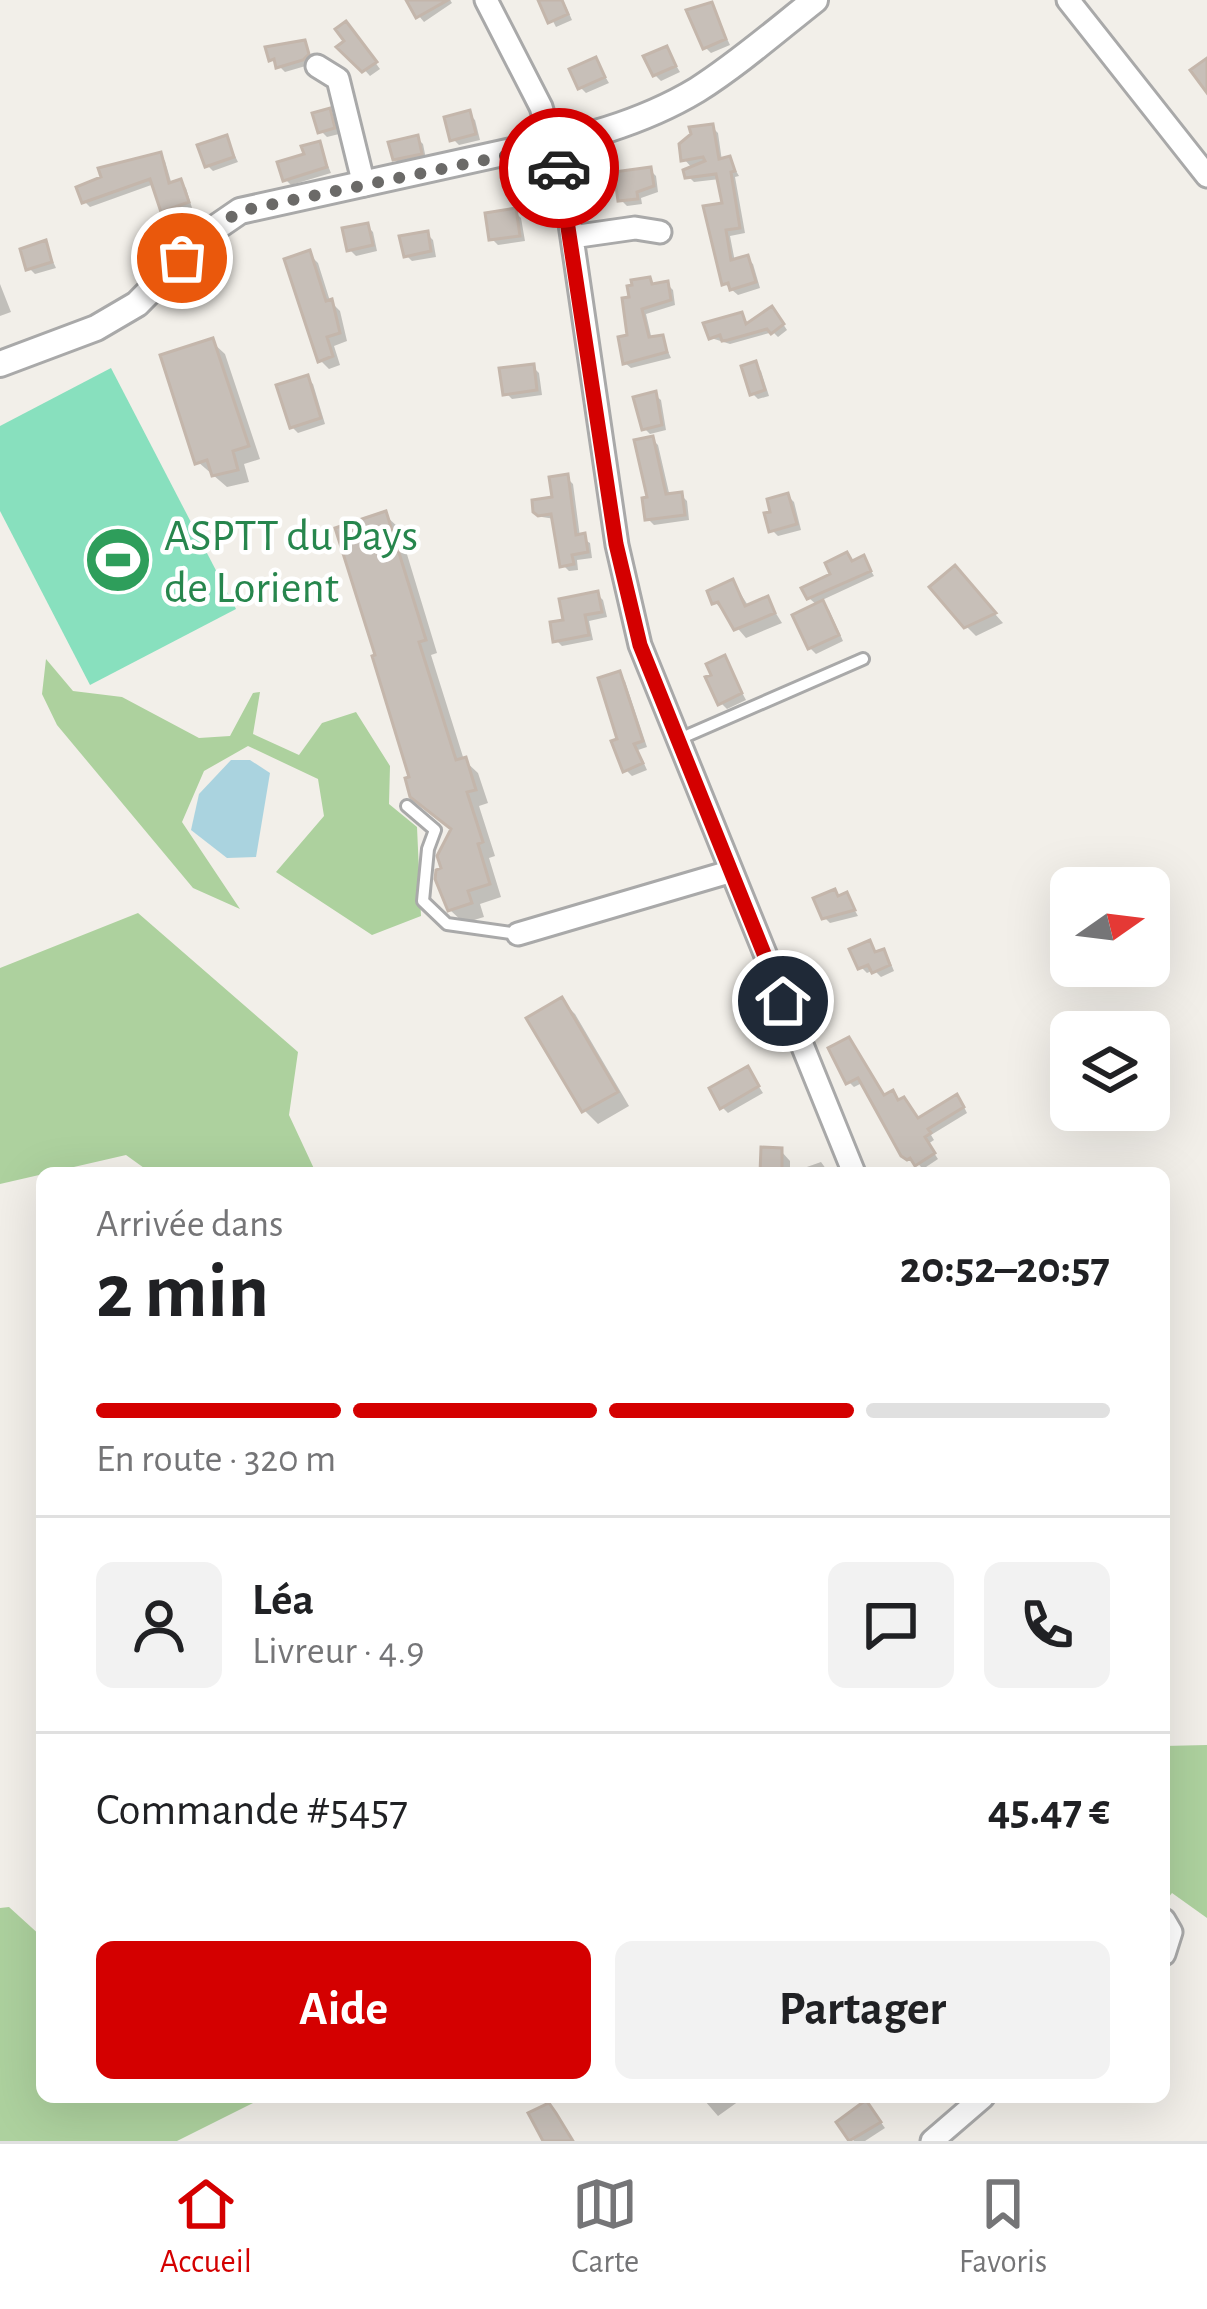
<!DOCTYPE html>
<html lang="fr">
<head>
<meta charset="utf-8">
<style>
  body { margin:0; font-family:"Alegreya Sans",sans-serif; background:#f2f2f2; color:#202124; height:100vh; display:flex; flex-direction:column; font-size:45px; white-space:nowrap }
  * { box-sizing:border-box; margin:0 }
  p { font-size:39px; color:#757577 }
  .icon { flex:none; width:66px; height:66px; fill:none; stroke:currentColor; stroke-width:2; stroke-linecap:round; stroke-linejoin:round }
  .map { position:relative; flex:1; overflow:hidden }
  .sheet { position:absolute; left:36px; top:1167px; width:1134px; height:936px; display:flex; flex-direction:column; background:#fff; border-radius:18px; box-shadow:0 12px 48px #0002 }
  .sheet>* { flex:none }
  .needle { width:78px; rotate:76deg }
  .buttons { position:absolute; left:1050px; top:867px; display:grid; gap:24px }
  .buttons a { display:grid; place-items:center; width:120px; height:120px; border-radius:18px; background:#fff; box-shadow:0 12px 48px #0002; font-size:60px }
  .pin { position:absolute; display:grid; place-items:center; width:102px; height:102px; color:#fff; margin:-51px; border:6px solid #fff; border-radius:50%; box-shadow:0 3px 12px #0007 }
  .courier { position:absolute; display:grid; place-items:center; width:120px; height:120px; margin:-60px; border:9px solid #d40000; border-radius:50%; background:#fff; color:#222; box-shadow:0 3px 15px #0007 }
  .head em { font-style:normal; font-weight:600 }
  .head div { display:flex; flex-direction:column-reverse }
  .head { display:flex; align-items:center; justify-content:space-between; height:204px; padding:0 60px }
  h1 { font-size:78px; font-weight:600; line-height:90px }
  .bar { display:grid; grid-template-columns:repeat(4,1fr); gap:18px 12px; align-content:center; height:144px; padding:0 60px }
  .bar i { height:15px; border-radius:9px; background:#e0e0e0 }
  .bar .selected { background:#d40000 }
  .bar p { grid-column:span 4 }
  .line { display:flex; align-items:center; gap:30px; padding:0 60px; border-top:3px solid #e0e0e0 }
  .line div { flex:1 }
  .round { display:grid; place-items:center; flex:none; width:126px; height:126px; border-radius:18px; background:#f2f2f2 }
  .button { display:flex; gap:24px; margin-top:auto; padding:24px 60px }
  .button a { flex:1; height:138px; border-radius:18px; background:#d40000; color:#fff; font-size:48px; font-weight:600; line-height:138px; text-align:center }
  .button a+a { background:#f2f2f2; color:#202124 }
  .tabs { display:flex; justify-content:space-around; align-items:center; height:168px; border-top:3px solid #e0e0e0; background:#fff; font-size:33px; color:#757577 }
  .tabs a { display:grid; justify-items:center; gap:6px }
  .tabs .selected { color:#d40000 }
  .map>svg:first-child { display:block }
  .forest { fill:#add19e }
  .pitch { fill:#88e0be }
  .water { fill:#aad3df }
  .shadow { fill:#0003 }
  .building { fill:#c7bfb8; stroke:#c4b6ab; stroke-width:3 }
  .lines { fill:none; stroke-linecap:round; stroke-linejoin:round }
  .service-casing { stroke:#a9a9a9; stroke-width:16 }
  .minor-casing { stroke:#a9a9a9; stroke-width:27 }
  .tertiary-casing { stroke:#a9a9a9; stroke-width:30 }
  .service { stroke:#fff; stroke-width:10 }
  .minor { stroke:#fff; stroke-width:21 }
  .tertiary { stroke:#fff; stroke-width:24 }
  .done { stroke:#6b6a68; stroke-width:12; stroke-dasharray:0 21.6 }
  .route { stroke:#d40000; stroke-width:15 }
  .labels { text-anchor:middle; stroke-width:9; stroke-linejoin:round; paint-order:stroke }
  .leisure-label { font-size:45px; fill:#27864d; stroke:#fff; text-anchor:start }
</style>
</head>
<body>
<div class="map">
<svg width="1207" height="2141" viewBox="0 0 1207 2141">
  <rect width="100%" height="100%" fill="#f2efe9"/>
  <path class="forest" d="M46,659L73,691L122,697L199,738L230,736L253,693L260,692L253,734L299,755L322,723L356,712L390,766L389,804L417,827L421,916L372,935L276,872L324,816L318,779L248,746L204,771L182,822L240,909L193,888L57,725L42,694Z
    M138,913L298,1052L289,1115L316,1173H151L126,1155L0,1184V968Z
    M1207,1745V1918L1172,1893L1164,1903V1746Z
    M9,1907L42,1937V2097H265L177,2141H0V1908Z"/>
  <path class="pitch" d="M111,368L236,609L90,685L0,511V426Z"/>
  <path class="water" d="M231,760H250L270,773L256,857L227,858L191,830L199,794Z"/>
  <path class="shadow" d="M418,0H450L452,3L424,22L419,16Z
    M542,0H563L572,20L556,27Z
    M711,5L730,45L711,53L705,47Z
    M352,31L380,69L370,76L362,67Z
    M305,44L313,60L309,65L285,72L272,59Z
    M666,49L680,72L661,81L655,75Z
    M595,60L609,83L586,93L580,87Z
    M329,112L335,118L339,134L327,137L321,131Z
    M469,114L475,120L480,140L459,145L453,139Z
    M712,127L718,133L722,161L729,159L739,176L735,177L745,233L730,236L735,262L747,258L753,264L760,288L738,295L725,284V205L720,179L694,182L688,176L693,169L684,159Z
    M226,138L238,162L213,171L207,165Z
    M417,138L423,144L426,159L401,165L395,159Z
    M319,144L331,173L291,185L285,179Z
    M160,155L165,161L172,185L180,182L186,188L192,208L169,216L154,184L90,207L84,201Z
    M650,170L656,176L658,192L641,198L642,204L627,206L621,200Z
    M515,212L521,218L525,241L498,245L492,239Z
    M367,226L373,232L377,251L356,256L350,250Z
    M427,234L433,240L436,257L412,261L406,255Z
    M45,244L56,268L35,274L29,268Z
    M309,254L318,263L330,301L340,311L347,341L334,346L340,365L329,369L320,360Z
    M649,280L655,286L667,284L673,290L675,305L646,314L652,340L662,338L671,358L631,368L625,363L631,337Z
    M0,284L11,312L0,316Z
    M777,315L787,330L778,337L773,332L730,344L711,338L742,316L748,326Z
    M212,342L225,354L260,459L244,464L249,482L227,487L198,462Z
    M755,365L761,371L769,396L758,399L752,393Z
    M533,367L539,373L542,395L512,399L506,393Z
    M307,378L313,384L325,424L298,433L292,427Z
    M655,395L661,400L666,430L650,434L644,428Z
    M652,439L658,445L670,497L681,495L687,501L689,520L654,525L648,519Z
    M567,478L573,484L580,537L590,543L592,558L577,560L578,570L569,571L563,565L555,519L542,517L536,511L555,500Z
    M788,496L794,502L801,530L778,536L772,530Z
    M385,515L399,528L437,653L431,655L464,760L478,773L488,803L479,806L495,856L489,858L501,897L480,904L484,917L464,923L450,910L445,870L454,830L413,779Z
    M864,559L874,576L820,601L829,610L843,641L816,654L810,648L818,606L809,598Z
    M964,579L1003,623L976,636L966,626Z
    M733,582L749,607L767,599L782,623L746,638L715,602Z
    M597,594L603,600L607,617L589,621L593,640L562,646L556,640L567,622Z
    M724,659L746,700L727,709L721,703Z
    M619,675L625,681L647,747L638,750L647,770L632,776L626,770L620,741Z
    M846,895L858,916L830,923L824,917Z
    M869,943L877,955L883,953L889,959L894,971L881,977L874,970L867,973L861,967Z
    M562,1001L575,1014L629,1106L598,1124L585,1111L530,1019Z
    M832,1049L885,1098L919,1121L962,1103L967,1113L931,1135L934,1140L928,1144L938,1159L923,1169L897,1142L864,1082L854,1087L849,1082Z
    M748,1070L763,1093L728,1113L722,1107Z
    M781,1151L790,1161V1173H763Z
    M821,1162L829,1173H807L804,1168Z
    M710,2097H736L739,2101L718,2116L705,2101Z
    M872,2110L885,2128L865,2141H854L840,2123Z"/>
  <path class="building" d="M406,0H448L416,18Z
    M538,0H562L568,14L548,23Z
    M712,2L726,39L703,49L686,10Z
    M346,21L377,62L362,72L336,47L344,41L335,29Z
    M305,40L309,54L303,60L276,68L274,59L269,61L265,47Z
    M667,46L676,66L653,76L643,56Z
    M596,57L605,77L578,89L569,69Z
    M1207,58V93L1190,70Z
    M330,108L335,128L318,133L312,113Z
    M470,110L476,134L450,141L444,117Z
    M713,124L719,159L730,156L735,171L731,172L740,228L726,230L731,260L748,255L756,282L730,290L728,283L722,285L703,206L722,203L716,174L685,178L683,170L705,161L703,157L681,161L679,144L691,134L689,127Z
    M227,135L234,157L205,167L197,145Z
    M418,135L422,154L393,160L388,142Z
    M320,141L327,167L283,181L277,162L304,154L301,146Z
    M161,152L169,183L181,179L189,202L161,212L150,179L82,203L76,187L101,177L98,168Z
    M651,167L654,186L637,192L638,199L618,201L614,172Z
    M516,208L520,236L489,240L485,213Z
    M368,223L373,245L347,251L342,228Z
    M428,231L431,251L404,257L399,236Z
    M46,240L52,262L26,270L20,249Z
    M310,250L326,301L332,299L340,333L327,337L333,356L318,362L284,259Z
    M650,277L652,284L668,281L671,300L642,309L649,337L663,335L667,352L623,364L618,337L627,335L622,298L629,297L627,286L632,285L631,280Z
    M772,306L784,324L771,334L767,329L728,340L722,341L720,335L709,339L703,323L742,312L746,324Z
    M213,338L249,446L233,451L238,470L212,476L207,460L195,464L160,355Z
    M756,361L765,390L750,395L741,366Z
    M534,364L537,390L503,395L499,368Z
    M308,375L321,418L290,428L276,385Z
    M656,391L662,425L642,430L633,397Z
    M653,436L666,494L682,492L685,515L645,520L642,498L647,497L634,440Z
    M568,474L576,535L585,533L588,552L572,555L574,564L560,567L551,514L538,516L533,512L532,500L552,497L549,477Z
    M788,493L797,524L769,532L764,513L770,512L767,499Z
    M386,511L426,640L419,642L456,760L466,757L476,790L467,792L483,842L478,844L490,884L468,891L472,903L448,911L435,879L436,870L441,868L437,856L451,829L410,797L405,778L409,777L372,656L375,655L335,528Z
    M847,552L852,561L864,555L871,571L807,599L801,588L830,574L825,563Z
    M955,565L996,613L964,628L929,587Z
    M733,579L745,606L768,596L775,613L734,630L718,602L712,604L707,591Z
    M598,591L602,612L585,615L589,635L553,642L550,622L563,620L559,599Z
    M823,600L839,635L808,649L792,615Z
    M725,655L742,693L718,705L705,677L711,675L706,664Z
    M620,671L643,741L634,744L643,763L623,772L611,741L617,739L598,678Z
    M835,889L838,896L847,892L855,910L822,919L813,898Z
    M870,940L875,952L884,949L890,965L872,973L868,965L858,969L849,949Z
    M562,997L618,1092L582,1112L526,1018Z
    M849,1037L884,1095L893,1090L898,1100L904,1097L918,1118L957,1094L964,1107L928,1129L931,1133L925,1137L935,1153L915,1166L910,1158L907,1160L901,1156L858,1078L846,1084L828,1048Z
    M748,1066L759,1086L720,1109L709,1088Z
    M761,1147L782,1148V1173H760Z
    M866,2100L881,2122L849,2141L836,2122Z
    M549,2103L556,2113L573,2141H543L528,2113Z"/>
  <g class="lines">
    <g class="service-casing">
      <path id="service" d="M677,740L863,659
        M407,806L435,830L428,849L423,901L447,924L518,934"/>
    </g>
    <g class="minor-casing">
      <path id="minor" d="M486,0L541,107L564,183L617,545L640,645L854,1173
        M1068,0L1207,176
        M317,66L338,79L364,185
        M572,237L635,228L660,232
        M518,934L729,872
        M1164,1920L1171,1932L1164,1954
        M932,2141L983,2097"/>
    </g>
    <g class="tertiary-casing">
      <path id="tertiary" d="M0,364L96,328L137,304L205,235L240,211L512,151C573,143 644,122 697,90C738,64 777,30 815,0"/>
    </g>
    <use href="#service" class="service"/>
    <use href="#minor" class="minor"/>
    <use href="#tertiary" class="tertiary"/>
  </g>
  <g class="lines">
    <path class="done" d="M182,258L205,235L240,211L552,146L559,168"/>
    <path class="route" d="M559,168L616,544L640,645L783,1001"/>
  </g>
  <defs>
    <g id="stadium-disc" transform="scale(3.45)"><circle r="9.5" fill="#2e9e5b" stroke="#fff"/><path d="M0-5a6.5 5 0 1 0 0 10a6.5 5 0 1 0 0-10ZM-3.5-1.8h7v3.6h-7Z" fill="#fff"/></g>
  </defs>
  <g fill-rule="evenodd">
    <use href="#stadium-disc" x="118" y="560"/>
  </g>
  <g class="labels">
    <g class="leisure-label">
      <text x="164" y="550">ASPTT du Pays<tspan x="164" dy="52">de Lorient</tspan></text>
    </g>
  </g>
</svg>
<div class="buttons">
<a><svg class="needle" viewBox="-14 -14 28 28"><path d="M0-13l5 13h-10z" fill="#e53935"/><path d="M0 13l5-13h-10z" fill="#757577"/></svg></a>
<a><svg class="icon" aria-label="layers" viewBox="0 0 24 24"><path d="M12 4l9 5-9 5-9-5zM3 14l9 5 9-5"/></svg></a>
</div>
<div class="pin" style="left:182px;top:258px;background:#ea580c"><svg class="icon" aria-label="bag" viewBox="0 0 24 24"><path d="M5 8h14l-1 12H6zM9 8a3 3 0 0 1 6 0"/></svg></div>
<div class="pin" style="left:783px;top:1001px;background:#1f2937"><svg class="icon" aria-label="home" viewBox="0 0 24 24"><path d="M3 11l9-7 9 7M6 9v11h12V9"/></svg></div>
<div class="courier" style="left:559px;top:168px"><svg class="icon" aria-label="car" viewBox="0 0 24 24"><path d="M5 17H2v-5l4-1 3-4h7l3 4 3 1v5h-3M9 17h6M6 11h13"/><circle cx="7" cy="17" r="2"/><circle cx="17" cy="17" r="2"/></svg></div>
<section class="sheet">
<div class="head"><div><h1>2 min</h1><p>Arrivée dans</p></div><em>20:52–20:57</em></div>
<div class="bar"><i class="selected"></i><i class="selected"></i><i class="selected"></i><i></i><p>En route · 320 m</p></div>
<div class="line" style="height:216px"><a class="round"><svg class="icon" aria-label="person" viewBox="0 0 24 24"><circle cx="12" cy="8" r="4"/><path d="M4 21q1-7 8-7t8 7"/></svg></a><div><b>Léa</b><p>Livreur · 4.9</p></div><a class="round"><svg class="icon" aria-label="chat" viewBox="0 0 24 24"><path d="M4 5h16v11H9l-5 4z"/></svg></a><a class="round"><svg class="icon" aria-label="phone" viewBox="0 0 24 24"><path d="M5 4h4l2 5-3 2q2 4 5 5l2-3 5 2v4C11 20 4 13 5 4z"/></svg></a></div>
<div class="line" style="height:156px"><div>Commande #5457</div><b>45.47 €</b></div>
<div class="button"><a>Aide</a><a>Partager</a></div>
</section>
</div>
<nav class="tabs">
<a class="selected"><svg class="icon" aria-label="home" viewBox="0 0 24 24"><path d="M3 11l9-7 9 7M6 9v11h12V9"/></svg>Accueil</a>
<a><svg class="icon" aria-label="map" viewBox="0 0 24 24"><path d="M3 6l6-2 6 2 6-2v14l-6 2-6-2-6 2zM9 4v14M15 6v14"/></svg>Carte</a>
<a><svg class="icon" aria-label="saved" viewBox="0 0 24 24"><path d="M7 4h10v16l-5-4-5 4z"/></svg>Favoris</a>
</nav>
</body>
</html>
